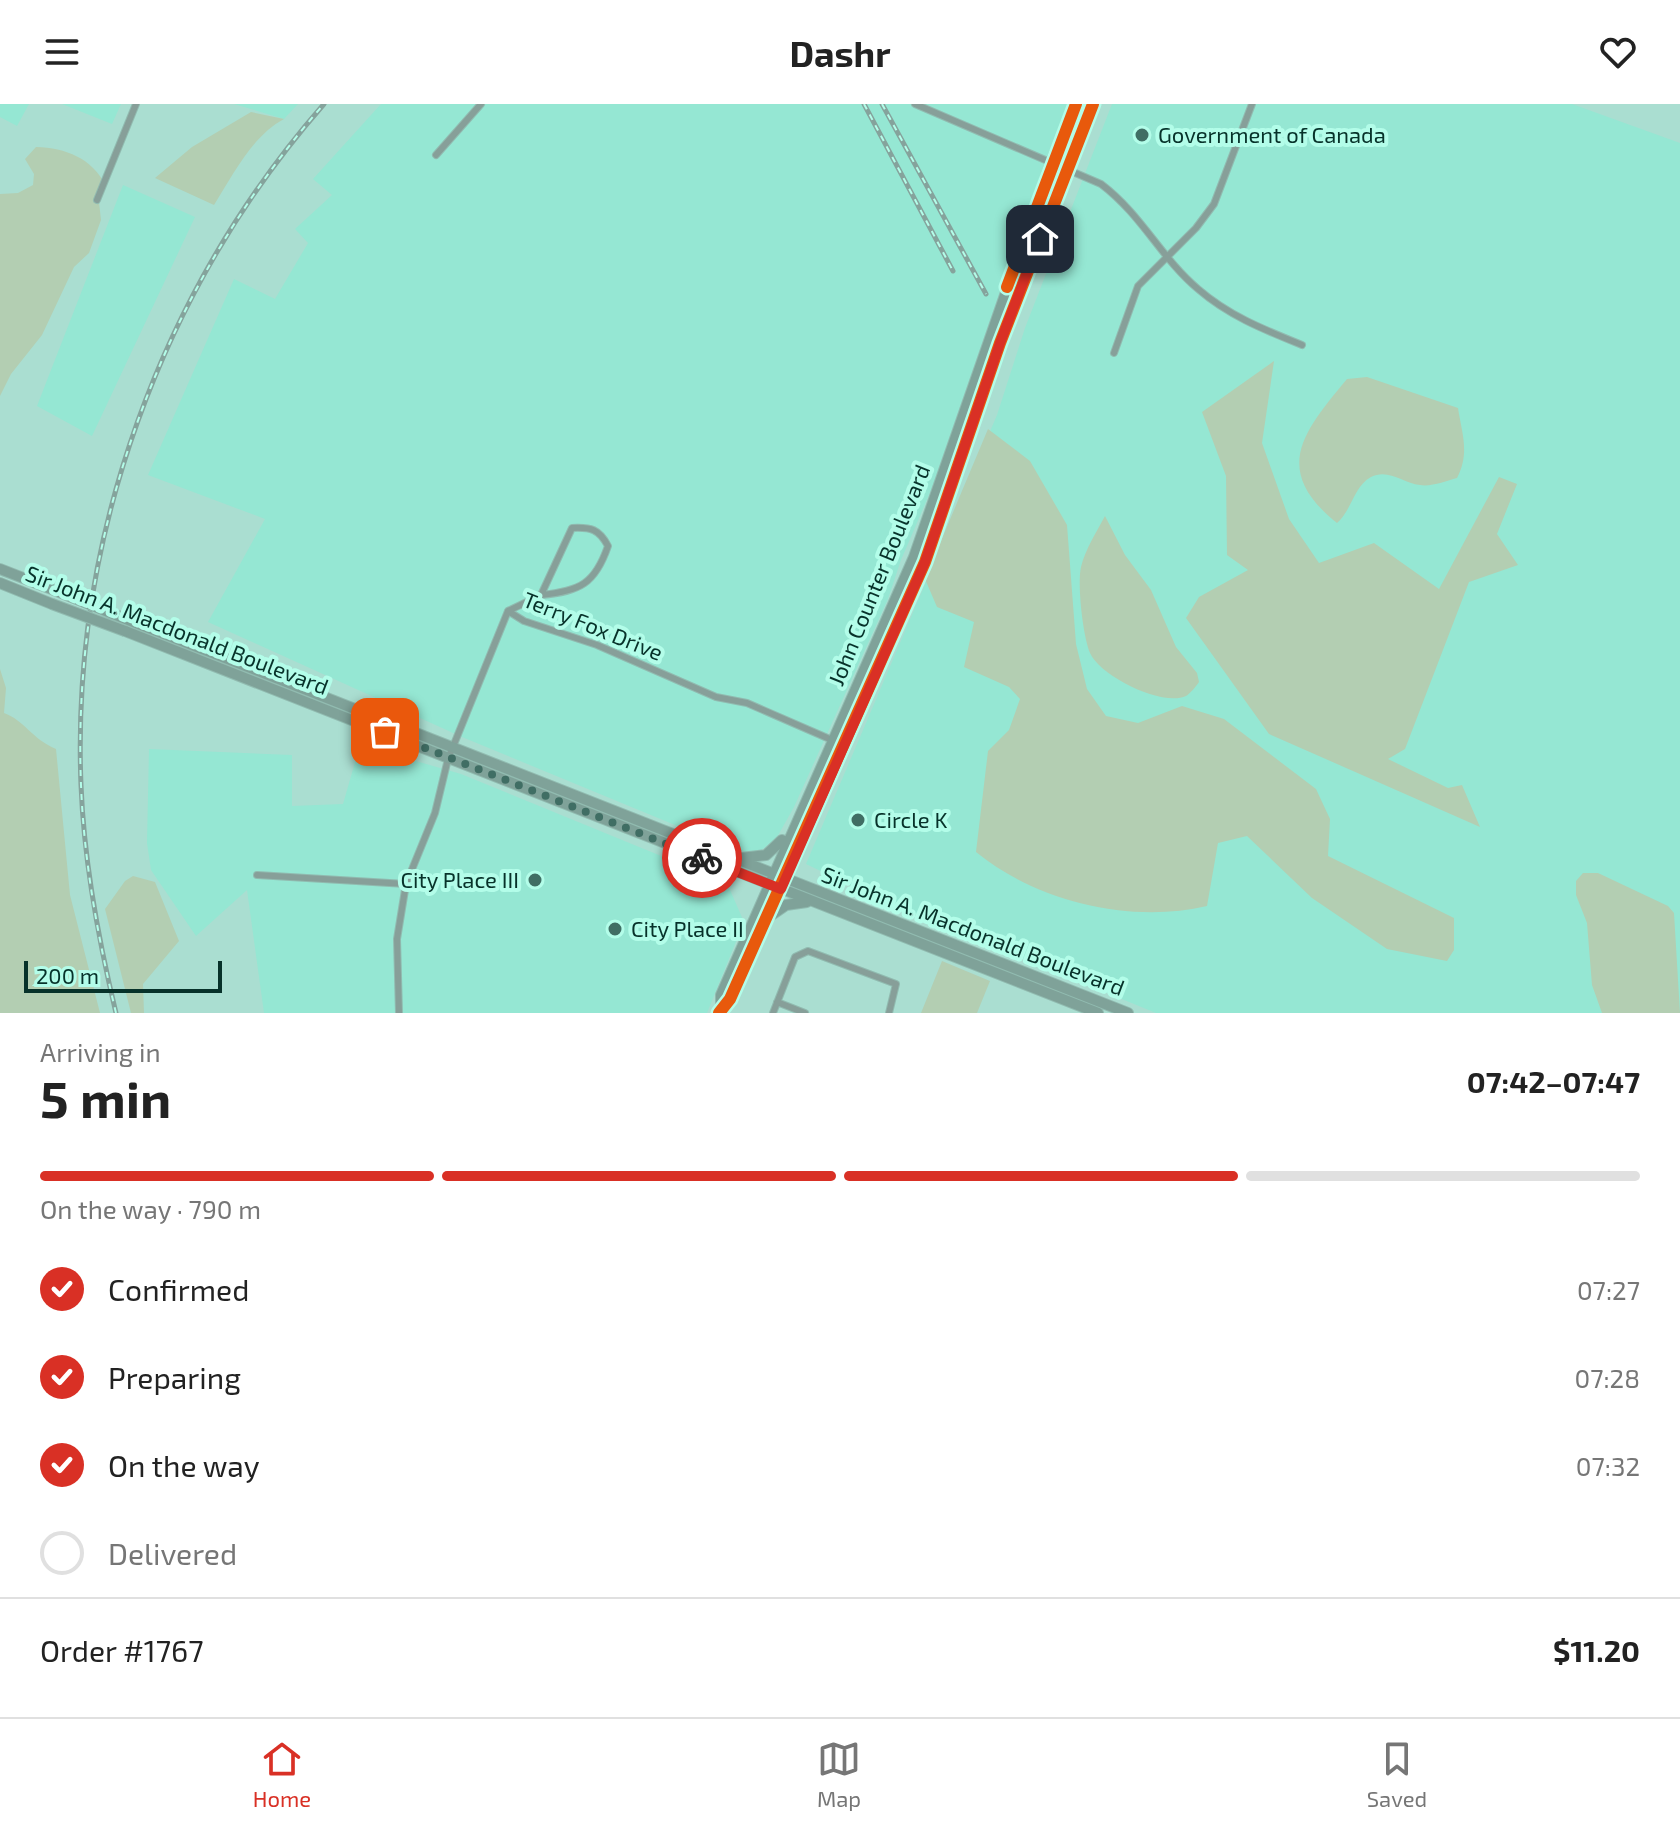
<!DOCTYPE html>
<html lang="en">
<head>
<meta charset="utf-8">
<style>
  body { margin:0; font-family:"Exo 2",sans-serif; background:#f2f2f2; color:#222; height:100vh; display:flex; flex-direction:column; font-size:30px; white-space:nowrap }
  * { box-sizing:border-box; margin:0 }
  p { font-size:26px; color:#767676 }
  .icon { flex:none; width:44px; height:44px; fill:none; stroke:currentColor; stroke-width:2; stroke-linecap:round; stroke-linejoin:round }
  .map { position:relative; height:909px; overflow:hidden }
  .sheet { display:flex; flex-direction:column; background:#fff; flex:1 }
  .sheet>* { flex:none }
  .scale { position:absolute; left:24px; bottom:20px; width:198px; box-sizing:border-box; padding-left:8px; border:4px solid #07322a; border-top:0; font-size:22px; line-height:28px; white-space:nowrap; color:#07322a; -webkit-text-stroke:6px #b3fde9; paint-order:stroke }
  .pin { position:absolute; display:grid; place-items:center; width:68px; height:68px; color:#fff; margin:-34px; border-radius:16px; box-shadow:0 4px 12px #0006 }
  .courier { position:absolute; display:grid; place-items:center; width:80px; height:80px; margin:-40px; border:6px solid #d93025; border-radius:50%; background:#fff; color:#222; box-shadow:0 2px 10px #0007 }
  .headline em { font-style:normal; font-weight:700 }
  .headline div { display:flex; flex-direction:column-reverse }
  .headline { display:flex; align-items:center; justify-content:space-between; height:136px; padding:0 40px }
  h1 { font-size:52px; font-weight:700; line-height:60px }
  .bar { display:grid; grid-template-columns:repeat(4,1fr); gap:12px 8px; align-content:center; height:96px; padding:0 40px }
  .bar i { height:10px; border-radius:6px; background:#e0e0e0 }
  .bar .current { background:#d93025 }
  .bar p { grid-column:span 4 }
  .line { display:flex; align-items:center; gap:20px; padding:0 40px; border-top:2px solid #e0e0e0 }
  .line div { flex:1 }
  ol { padding:0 40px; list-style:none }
  li { display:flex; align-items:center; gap:24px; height:88px }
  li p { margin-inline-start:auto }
  li .icon { padding:8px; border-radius:50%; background:#d93025; color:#fff; stroke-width:4 }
  li:last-child { color:#767676 }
  li i { width:44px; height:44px; border:4px solid #e0e0e0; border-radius:50% }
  header { display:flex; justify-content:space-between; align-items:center; height:104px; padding:0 40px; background:#fff; font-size:36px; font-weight:700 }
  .tab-bar { display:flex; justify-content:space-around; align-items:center; height:112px; border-top:2px solid #e0e0e0; background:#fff; font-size:22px; color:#767676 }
  .tab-bar a { display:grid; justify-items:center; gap:4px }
  .tab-bar .current { color:#d93025 }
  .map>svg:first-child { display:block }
  .built { fill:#95e7d3 }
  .green { fill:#b3ceb2 }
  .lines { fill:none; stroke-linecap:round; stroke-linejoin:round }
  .street-casing { stroke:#91bbb0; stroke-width:8 }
  .primary-casing { stroke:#91bbb0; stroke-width:12 }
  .street { stroke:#879f99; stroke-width:6 }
  .primary { stroke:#7fa299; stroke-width:10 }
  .rail-casing { stroke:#85a39c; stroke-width:5 }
  .rail { stroke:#b3fde9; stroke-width:2; stroke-dasharray:6; stroke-linecap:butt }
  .primary-bridge-casing { stroke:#91bbb0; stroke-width:12; stroke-linecap:butt }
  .primary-bridge { stroke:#7fa299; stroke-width:10 }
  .cycleway-casing { stroke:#b3fde9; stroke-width:17 }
  .cycleway { stroke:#e8590c; stroke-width:12 }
  .done { stroke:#406e64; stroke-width:8; stroke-dasharray:0 14.4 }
  .route { stroke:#d93025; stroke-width:10 }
  .poi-dot { fill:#406e64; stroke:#b3fde9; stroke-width:3 }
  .labels { text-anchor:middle; stroke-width:8; stroke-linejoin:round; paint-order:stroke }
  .poi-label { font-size:22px; fill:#07322a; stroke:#b3fde9; text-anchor:start }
  .street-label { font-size:22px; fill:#07322a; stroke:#b3fde9 }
</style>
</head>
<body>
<header><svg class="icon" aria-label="menu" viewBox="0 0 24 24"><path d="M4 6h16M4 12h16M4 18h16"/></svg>Dashr<svg class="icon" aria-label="heart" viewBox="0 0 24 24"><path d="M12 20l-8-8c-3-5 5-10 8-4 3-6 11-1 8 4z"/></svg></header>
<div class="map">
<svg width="1680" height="909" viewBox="0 0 1680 909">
  <rect width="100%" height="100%" fill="#aaded1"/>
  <path class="built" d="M0,0H29L17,22L0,13Z
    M62,0H121L112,20Z
    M234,0H298L284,15Z
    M381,0H1069L1054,34L981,270L901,456L888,495L794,703L776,735L760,747L745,748L721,740L462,633L208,518L265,415L148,371L234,175L275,195L308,139L295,125L332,91L313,75Z
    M1112,0H1572L1680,39V909H1156L887,799L806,760L997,311L1025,224Z
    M123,81L195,113L92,332L37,302Z
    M360,641L461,670L727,779L744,818L707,909H264L247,786L196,832L151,766L147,739L149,645L292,651V702L343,700Z"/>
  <path class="green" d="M251,8L284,15C252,32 233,71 214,101L155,74L192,43Z
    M36,43C66,44 92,54 106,82L99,98L101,116L89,149L74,163L42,231L11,270L0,292V90L18,89L33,81L34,70L25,55Z
    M1274,257L1262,339L1289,415L1319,459L1374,439L1439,485L1499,373L1517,380L1497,430L1518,461L1469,478L1405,645L1388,655L1448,684L1462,681L1480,723L1269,630L1186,514L1199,493L1248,466L1227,451L1226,372L1202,308Z
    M1367,273L1458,304C1462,330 1470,349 1457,374C1446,377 1431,383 1420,381C1403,379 1388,364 1371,373C1354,382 1352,406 1337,419C1271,366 1303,328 1347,275Z
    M988,325L1030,357L1067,421L1076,540L1087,585L1106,612L1138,619L1182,602L1224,615L1316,685L1330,715L1328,752L1454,814V846L1447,857L1387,845L1312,794L1247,732L1218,739L1207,802C1131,820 1037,798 976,748L988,647L1009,626L1020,595L1009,583L964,563L974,518L937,503L925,475Z
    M1105,412L1125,451L1151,486L1176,543L1197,569L1199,578C1196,582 1191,589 1186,592C1162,603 1100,572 1090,549C1083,532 1077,480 1081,463C1085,446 1097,427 1105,412Z
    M0,565L6,584L4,609C24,616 32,635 56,645L70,791L100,909H0Z
    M1583,769H1598L1668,802L1674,809L1680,909H1602L1592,881L1587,819L1576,791V777Z
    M133,772L155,778L179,837L143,880L144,909H131L105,805L125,777Z
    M942,857L990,877L977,909H921Z"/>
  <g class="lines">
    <g class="street-casing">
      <path id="street" d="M915,0L1101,80C1142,111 1161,154 1198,185C1229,212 1265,226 1302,241
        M436,51L481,0
        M97,96L136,0
        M1114,249L1138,182L1196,124L1214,100L1252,0
        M508,507L524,517L597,541L716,593L747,599L832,636
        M508,507L541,491L572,424C591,423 599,425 608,442C595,480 580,487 541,491
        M257,771L406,780
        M777,898L805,909
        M399,909L397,835L406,780L435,709L448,655L508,507
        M773,909L795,853L808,847L896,880L889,909"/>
    </g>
    <g class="primary-casing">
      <path id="primary" d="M0,465L54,486
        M0,479L52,500
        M126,515L1128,909
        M125,527L1098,909
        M741,754L766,751L782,736
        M767,814L786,801L807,798
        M721,905V891L914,453L1052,56L1076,0
        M719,909L730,895L925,458L1000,239L1093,0"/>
    </g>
    <use href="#street" class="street"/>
    <use href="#primary" class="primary"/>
    <g class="rail-casing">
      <path id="rail" d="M864,0L953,167
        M882,0L986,190
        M116,909C98,834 84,759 81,681C71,434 161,186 324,0"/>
    </g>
    <use href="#rail" class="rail"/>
    <g class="primary-bridge-casing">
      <path id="primary-bridge" d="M54,486L126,515
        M52,500L125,527"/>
    </g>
    <use href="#primary-bridge" class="primary-bridge"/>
    <g class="cycleway-casing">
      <path id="cycleway" d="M1007,183L1076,0
        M719,909L730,895L925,458L1000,239L1093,0"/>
    </g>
    <use href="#cycleway" class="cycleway"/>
  </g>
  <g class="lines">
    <path class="done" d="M385,628L702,754"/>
    <path class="route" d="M702,754L781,785L925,458L1000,239L1040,135"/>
  </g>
  <g class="poi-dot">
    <circle cx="1142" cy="31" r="8"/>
    <circle cx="858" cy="716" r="8"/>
    <circle cx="535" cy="776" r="8"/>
    <circle cx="615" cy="825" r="8"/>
  </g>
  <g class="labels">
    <g class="poi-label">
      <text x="1158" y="39">Government of Canada</text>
      <text x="874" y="724">Circle K</text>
      <text x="519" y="784" text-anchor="end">City Place III</text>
      <text x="631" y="833">City Place II</text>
    </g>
    <g class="street-label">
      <text transform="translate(879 471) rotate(-68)" y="8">John Counter Boulevard</text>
      <text transform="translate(593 522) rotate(22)" y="8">Terry Fox Drive</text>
      <text transform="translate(177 526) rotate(21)" y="8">Sir John A. Macdonald Boulevard</text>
      <text transform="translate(973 827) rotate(21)" y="8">Sir John A. Macdonald Boulevard</text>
    </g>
  </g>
</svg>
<div class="scale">200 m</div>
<div class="pin" style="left:385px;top:628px;background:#ea580c"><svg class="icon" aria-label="bag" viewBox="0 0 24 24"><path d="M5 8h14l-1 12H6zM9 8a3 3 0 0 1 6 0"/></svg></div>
<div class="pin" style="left:1040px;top:135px;background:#1f2937"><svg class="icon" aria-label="home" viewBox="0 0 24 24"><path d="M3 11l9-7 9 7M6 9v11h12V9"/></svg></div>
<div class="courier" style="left:702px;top:754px"><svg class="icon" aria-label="bike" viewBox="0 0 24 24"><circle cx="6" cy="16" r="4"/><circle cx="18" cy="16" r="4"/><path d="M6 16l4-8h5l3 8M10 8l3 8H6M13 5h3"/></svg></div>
</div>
<section class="sheet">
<div class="headline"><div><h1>5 min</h1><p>Arriving in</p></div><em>07:42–07:47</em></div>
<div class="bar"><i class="current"></i><i class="current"></i><i class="current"></i><i></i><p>On the way · 790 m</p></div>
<ol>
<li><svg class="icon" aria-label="check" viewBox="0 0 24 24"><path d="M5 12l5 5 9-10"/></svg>Confirmed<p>07:27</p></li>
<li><svg class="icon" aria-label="check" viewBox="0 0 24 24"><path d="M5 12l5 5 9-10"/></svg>Preparing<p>07:28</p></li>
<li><svg class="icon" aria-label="check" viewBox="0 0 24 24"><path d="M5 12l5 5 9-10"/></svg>On the way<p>07:32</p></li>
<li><i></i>Delivered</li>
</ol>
<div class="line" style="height:104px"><div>Order #1767</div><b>$11.20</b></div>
</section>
<nav class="tab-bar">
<a class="current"><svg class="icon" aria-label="home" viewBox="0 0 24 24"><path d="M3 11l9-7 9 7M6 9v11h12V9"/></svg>Home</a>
<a><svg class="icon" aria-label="map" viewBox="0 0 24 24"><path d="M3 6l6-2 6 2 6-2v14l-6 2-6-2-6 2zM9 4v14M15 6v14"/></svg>Map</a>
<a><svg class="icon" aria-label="saved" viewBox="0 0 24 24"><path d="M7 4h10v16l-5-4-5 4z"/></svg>Saved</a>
</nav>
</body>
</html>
